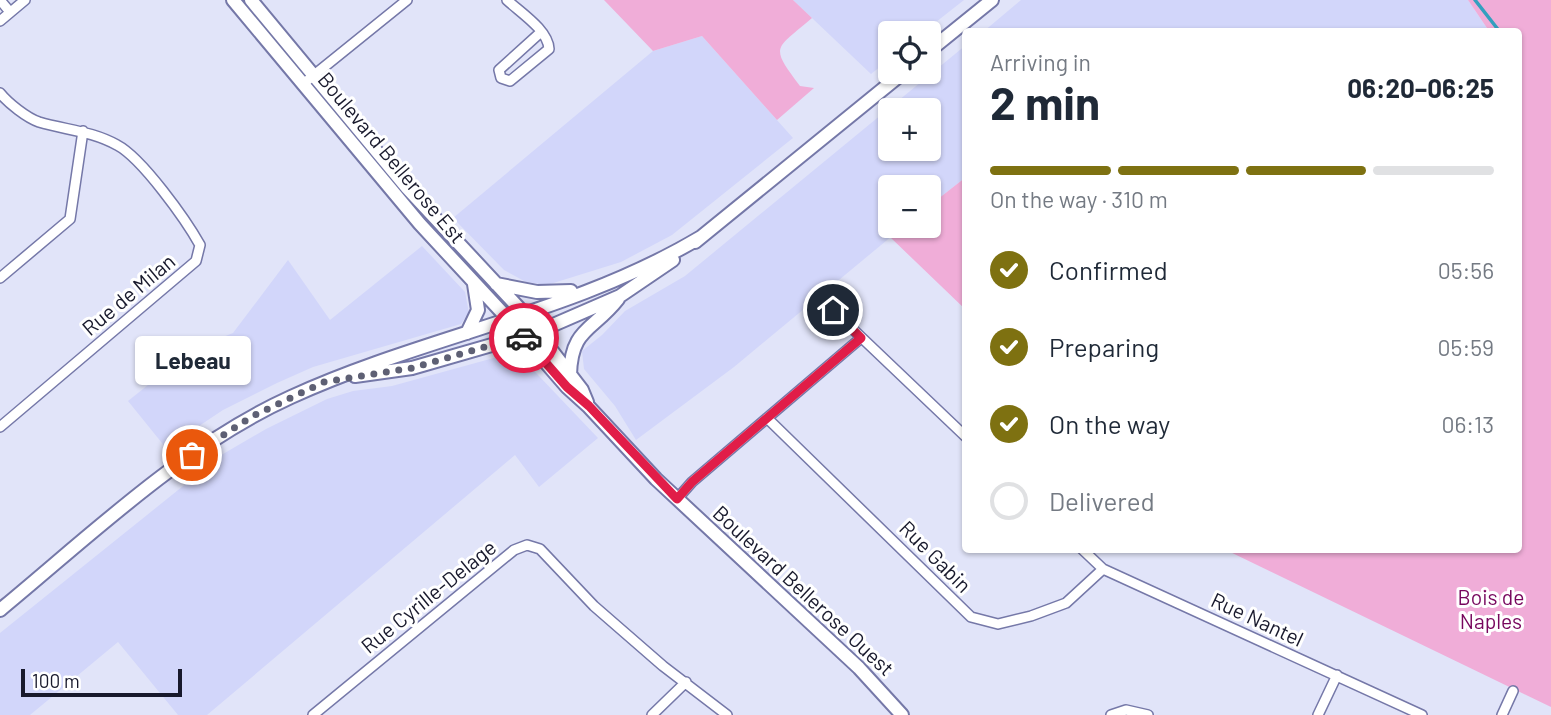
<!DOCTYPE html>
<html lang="en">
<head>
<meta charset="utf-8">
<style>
  body { margin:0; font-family:Barlow,sans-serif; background:#f6f6f7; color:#1f2937; height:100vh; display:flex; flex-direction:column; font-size:26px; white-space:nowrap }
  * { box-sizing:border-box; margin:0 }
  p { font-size:23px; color:#747a83 }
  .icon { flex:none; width:38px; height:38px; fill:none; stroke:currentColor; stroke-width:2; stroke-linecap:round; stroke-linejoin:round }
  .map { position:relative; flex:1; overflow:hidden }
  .details { position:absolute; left:962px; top:28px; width:560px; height:525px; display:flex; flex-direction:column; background:#fff; border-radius:7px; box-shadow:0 2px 5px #0004 }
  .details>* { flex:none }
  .controls { position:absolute; left:878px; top:21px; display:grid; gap:14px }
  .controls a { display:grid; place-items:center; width:63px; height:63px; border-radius:7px; background:#fff; box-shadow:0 2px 5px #0004; font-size:35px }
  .scale { position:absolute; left:21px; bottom:18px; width:161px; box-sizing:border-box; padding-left:7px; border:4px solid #18192c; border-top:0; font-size:19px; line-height:24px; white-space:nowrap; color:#18192c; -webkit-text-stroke:5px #fff; paint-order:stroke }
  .pin { position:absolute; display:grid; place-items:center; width:60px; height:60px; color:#fff; margin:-30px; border:4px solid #fff; border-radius:50%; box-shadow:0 2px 7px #0007 }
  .courier { position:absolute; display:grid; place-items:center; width:70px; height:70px; margin:-35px; border:5px solid #e11d48; border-radius:50%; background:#fff; color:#222; box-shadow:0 2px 9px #0007 }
  .bubble { position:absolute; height:49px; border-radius:7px; background:#fff; box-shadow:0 2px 5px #0004; font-size:23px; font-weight:700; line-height:49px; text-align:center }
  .headline em { font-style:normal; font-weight:700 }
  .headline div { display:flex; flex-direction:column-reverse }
  .headline { display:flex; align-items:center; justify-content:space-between; height:119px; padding:0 28px }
  h1 { font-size:46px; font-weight:700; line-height:52px }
  .bar { display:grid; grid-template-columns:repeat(4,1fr); gap:10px 7px; align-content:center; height:84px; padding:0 28px }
  .bar i { height:9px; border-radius:5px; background:#e0e1e3 }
  .bar .on { background:#7e7111 }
  .bar p { grid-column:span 4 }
  ol { padding:0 28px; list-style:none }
  li { display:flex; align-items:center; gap:21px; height:77px }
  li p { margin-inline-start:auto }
  li .icon { padding:7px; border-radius:50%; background:#7e7111; color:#fff; stroke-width:4 }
  li:last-child { color:#747a83 }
  li i { width:38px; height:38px; border:4px solid #e0e1e3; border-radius:50% }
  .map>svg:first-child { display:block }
  .built { fill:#d2d6fa; fill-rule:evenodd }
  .green { fill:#f0add8 }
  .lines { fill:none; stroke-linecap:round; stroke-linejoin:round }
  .stream { stroke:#33a0bf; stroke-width:3.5 }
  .street-casing { stroke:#7578a8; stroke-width:12 }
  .secondary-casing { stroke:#7578a8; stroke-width:16 }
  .street { stroke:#fff; stroke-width:9 }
  .secondary { stroke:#fff; stroke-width:12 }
  .done { stroke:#5e6074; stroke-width:7; stroke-dasharray:0 12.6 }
  .route { stroke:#e11d48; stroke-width:9 }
  .labels { text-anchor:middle; stroke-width:6; stroke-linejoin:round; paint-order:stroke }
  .street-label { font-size:21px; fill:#18192c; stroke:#fff }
  .park-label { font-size:21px; fill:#77065d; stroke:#fff }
</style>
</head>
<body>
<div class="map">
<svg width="1551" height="715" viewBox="0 0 1551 715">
  <rect width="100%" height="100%" fill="#e1e4f9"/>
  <path class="built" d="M793,0H964L922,33H891V58L871,74Z
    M1021,0H1468L1489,31L983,32Z
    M702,36L793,138L672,235L621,262L547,285L526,282L504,270L453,218L653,51Z
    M966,45V177L929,206V187H891V226H904L734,367L636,440L615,406L584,369L582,351L602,335L625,311L685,276ZM891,110H929V149H891Z
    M422,246L465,292L469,313L461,324L313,367L277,383L223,410L166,448L128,401L193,349L233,333L288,260L330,320Z
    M512,353L519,355L598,438L539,487L515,455L207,715H178L118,642L30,715H0V633L223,454L266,429L327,399L353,391L392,386Z"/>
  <path class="green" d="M604,0H793L812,18C775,50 769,45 800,86L814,88L777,120L702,36L653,51Z
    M1468,0H1551V707L1226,550H1519V32L1489,31Z
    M966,177V310L890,237L904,226H929V206Z"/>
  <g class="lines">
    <path class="stream" d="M1475,0L1500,32"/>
    <g class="street-casing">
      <path id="street" d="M0,0L10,12
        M507,0C521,13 548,30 549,49L510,81L501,78L499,70L541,32
        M0,21L25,0
        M303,84L407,0
        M0,93C8,103 27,118 39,122C66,130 92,131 117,145C142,158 186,220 200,245L196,261L0,427
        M0,278L70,219L83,131
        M819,297L966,437
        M767,418L971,617L998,624L1031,616L1066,603L1103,569
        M677,499L692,482L861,338
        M1083,550L1103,569L1422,715
        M313,715L514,550L527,545L540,549L594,606L663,666L727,715
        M652,715L686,682
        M1111,715L1126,710L1148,715
        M1318,715L1337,675
        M1502,715L1513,691"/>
    </g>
    <g class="secondary-casing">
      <path id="secondary" d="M233,0L420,224L509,320L567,387L588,406L656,479L859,668L902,715
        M251,0L407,188L518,307L582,390L587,402
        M929,51L992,0
        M695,242L904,72
        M496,284L537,292L571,291
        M467,333L478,310L474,284
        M570,375C571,328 593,331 618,299
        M355,376L412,368L537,332L620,296L673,260
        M0,610C91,535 183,446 291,397C424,336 574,313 701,237"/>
    </g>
    <use href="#street" class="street"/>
    <use href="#secondary" class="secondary"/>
  </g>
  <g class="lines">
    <path class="done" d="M192,455L253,416L324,382L412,368L523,336L524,338"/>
    <path class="route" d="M524,338L567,387L589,406L677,499L692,482L861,338L833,310"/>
  </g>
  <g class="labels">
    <g class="street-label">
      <text transform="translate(391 158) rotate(50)" y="7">Boulevard Bellerose Est</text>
      <text transform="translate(129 295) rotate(-40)" y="7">Rue de Milan</text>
      <text transform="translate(935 557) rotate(45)" y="7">Rue Gabin</text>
      <text transform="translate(803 591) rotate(43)" y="7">Boulevard Bellerose Ouest</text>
      <text transform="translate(429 597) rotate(-39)" y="7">Rue Cyrille-Delage</text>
      <text transform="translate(1257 620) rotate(25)" y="7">Rue Nantel</text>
    </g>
    <g class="park-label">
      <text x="1491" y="605">Bois de<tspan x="1491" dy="24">Naples</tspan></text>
    </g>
  </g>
</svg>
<div class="controls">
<a><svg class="icon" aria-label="locate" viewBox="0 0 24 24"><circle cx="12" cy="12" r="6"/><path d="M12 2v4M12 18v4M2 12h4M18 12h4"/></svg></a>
<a>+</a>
<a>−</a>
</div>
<div class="scale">100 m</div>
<div class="pin" style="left:192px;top:455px;background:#ea580c"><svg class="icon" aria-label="bag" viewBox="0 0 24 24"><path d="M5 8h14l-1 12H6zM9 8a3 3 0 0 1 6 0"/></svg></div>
<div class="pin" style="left:833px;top:310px;background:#1f2937"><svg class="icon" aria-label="home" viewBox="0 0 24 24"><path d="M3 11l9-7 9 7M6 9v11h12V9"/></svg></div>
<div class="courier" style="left:524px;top:338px"><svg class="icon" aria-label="car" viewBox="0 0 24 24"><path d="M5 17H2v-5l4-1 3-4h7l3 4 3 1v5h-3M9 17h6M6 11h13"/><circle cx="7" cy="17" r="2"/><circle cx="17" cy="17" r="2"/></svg></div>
<div class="bubble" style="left:135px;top:336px;width:116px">Lebeau</div>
<section class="details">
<div class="headline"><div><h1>2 min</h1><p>Arriving in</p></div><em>06:20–06:25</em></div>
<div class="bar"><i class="on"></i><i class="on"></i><i class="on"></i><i></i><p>On the way · 310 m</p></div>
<ol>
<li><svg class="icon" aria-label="check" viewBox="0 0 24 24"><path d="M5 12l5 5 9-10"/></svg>Confirmed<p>05:56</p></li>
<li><svg class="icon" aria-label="check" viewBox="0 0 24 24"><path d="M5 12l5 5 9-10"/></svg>Preparing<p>05:59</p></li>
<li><svg class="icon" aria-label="check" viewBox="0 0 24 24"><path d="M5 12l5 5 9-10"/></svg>On the way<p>06:13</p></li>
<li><i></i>Delivered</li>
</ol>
</section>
</div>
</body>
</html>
